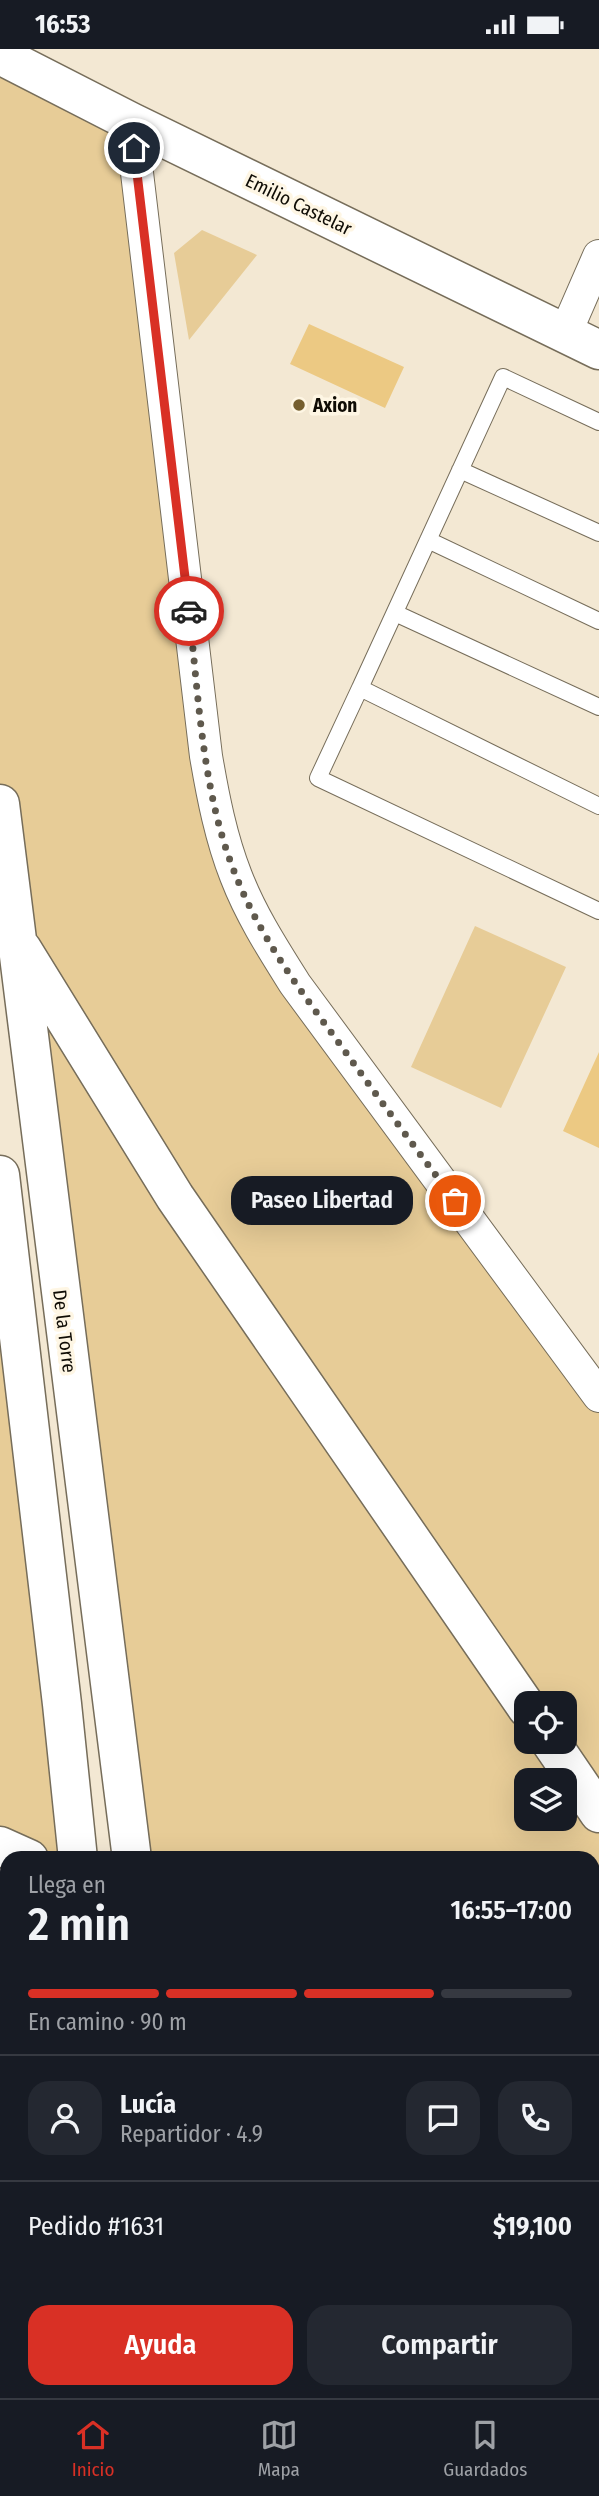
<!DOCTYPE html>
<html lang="es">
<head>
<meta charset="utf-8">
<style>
  body { margin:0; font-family:"Fira Sans Condensed",sans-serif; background:#242831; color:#f1f3f6; height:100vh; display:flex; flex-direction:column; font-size:26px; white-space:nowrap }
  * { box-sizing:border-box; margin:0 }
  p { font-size:23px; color:#9ea1a6 }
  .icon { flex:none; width:38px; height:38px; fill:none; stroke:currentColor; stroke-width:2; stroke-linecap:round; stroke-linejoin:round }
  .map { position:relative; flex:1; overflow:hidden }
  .panel { position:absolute; left:0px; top:1802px; width:600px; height:548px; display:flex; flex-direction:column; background:#171b24; border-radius:21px 21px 0 0; box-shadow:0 7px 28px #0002 }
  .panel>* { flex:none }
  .buttons { position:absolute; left:514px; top:1642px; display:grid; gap:14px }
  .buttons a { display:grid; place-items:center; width:63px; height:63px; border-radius:14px; background:#171b24; box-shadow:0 7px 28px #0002; font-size:35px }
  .pin { position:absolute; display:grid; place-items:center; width:60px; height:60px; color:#fff; margin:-30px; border:4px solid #fff; border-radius:50%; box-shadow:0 2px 7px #0007 }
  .courier { position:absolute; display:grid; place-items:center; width:70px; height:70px; margin:-35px; border:5px solid #d93025; border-radius:50%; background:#fff; color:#222; box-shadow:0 2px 9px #0007 }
  .bubble { position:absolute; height:49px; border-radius:21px; background:#171b24; box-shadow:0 7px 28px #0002; font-size:23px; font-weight:600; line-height:49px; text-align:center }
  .head em { font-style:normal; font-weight:600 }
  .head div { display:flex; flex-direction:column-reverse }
  .head { display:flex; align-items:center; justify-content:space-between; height:119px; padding:0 28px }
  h1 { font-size:46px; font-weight:600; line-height:52px }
  .bar { display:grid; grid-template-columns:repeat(4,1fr); gap:10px 7px; align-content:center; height:84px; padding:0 28px }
  .bar i { height:9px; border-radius:5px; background:#363941 }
  .bar .on { background:#d93025 }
  .bar p { grid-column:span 4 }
  .line { display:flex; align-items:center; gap:18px; padding:0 28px; border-top:2px solid #363941 }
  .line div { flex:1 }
  .round { display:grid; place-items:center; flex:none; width:74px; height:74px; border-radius:21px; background:#242831 }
  .action { display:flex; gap:14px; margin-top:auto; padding:14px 28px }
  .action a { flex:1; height:80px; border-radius:21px; background:#d93025; color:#fff; font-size:28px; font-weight:600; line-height:80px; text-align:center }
  .action a+a { background:#242831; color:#f1f3f6 }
  .status { display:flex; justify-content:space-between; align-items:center; height:49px; padding:0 35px; background:#171b24; direction:ltr }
  .status svg { height:19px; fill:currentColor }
  .menu { display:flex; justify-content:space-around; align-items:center; height:98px; border-top:2px solid #363941; background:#171b24; font-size:19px; color:#9ea1a6 }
  .menu a { display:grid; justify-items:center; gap:4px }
  .menu .on { color:#d93025 }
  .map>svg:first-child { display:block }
  .green { fill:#e7cc97; fill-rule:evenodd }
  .building { fill:#ecc983 }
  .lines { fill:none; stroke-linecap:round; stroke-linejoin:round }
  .lane-casing { stroke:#766d5a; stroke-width:18 }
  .street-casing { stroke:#766d5a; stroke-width:34 }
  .secondary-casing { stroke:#766d5a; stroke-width:41 }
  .primary-casing { stroke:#766d5a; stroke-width:41 }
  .highway-casing { stroke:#766d5a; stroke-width:41 }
  .lane { stroke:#fff; stroke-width:16 }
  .street { stroke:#fff; stroke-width:32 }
  .secondary { stroke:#fff; stroke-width:38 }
  .primary { stroke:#fff; stroke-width:38 }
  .highway { stroke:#fff; stroke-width:38 }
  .done { stroke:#5f594d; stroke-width:7; stroke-dasharray:0 12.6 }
  .route { stroke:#d93025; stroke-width:9 }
  .poi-dot { fill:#755e2e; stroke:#fef6e4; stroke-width:2.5 }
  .labels { text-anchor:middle; stroke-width:7; stroke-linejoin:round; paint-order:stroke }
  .street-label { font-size:19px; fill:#0f0c05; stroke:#fef6e4 }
  .poi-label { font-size:19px; font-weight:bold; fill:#0f0c05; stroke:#fef6e4; text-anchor:start }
</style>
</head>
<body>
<div class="status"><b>16:53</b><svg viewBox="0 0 49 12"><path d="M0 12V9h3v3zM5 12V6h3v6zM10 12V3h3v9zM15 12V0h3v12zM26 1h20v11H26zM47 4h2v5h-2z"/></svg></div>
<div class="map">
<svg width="599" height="2349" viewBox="0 0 599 2349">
  <rect width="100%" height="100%" fill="#f3e8d3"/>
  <path class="green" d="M0,6L131,73L236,826L599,1347V1757L565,1692V1654H530L527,1659V1692H550L599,1764V2068L593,2066V1810L132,1809L0,755ZM527,1731H565V1769H527Z
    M202,181L257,206L189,291L174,204Z
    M475,877L566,918L501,1059L411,1018Z
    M0,1126L78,1809H16L0,1802Z
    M0,1864L7,1868V2331L0,2324Z
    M593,2136L599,2138V2349H195L194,2343H593Z
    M19,2343H133L134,2349H25Z"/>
  <path class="building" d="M309,275L404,318L385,359L290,315Z
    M599,1003V1099L563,1082Z"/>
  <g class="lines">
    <g class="lane-casing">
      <path id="lane" d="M599,373L503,328L360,639L599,757
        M460,421L599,484
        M428,491L599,572
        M395,564L599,658
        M360,639L318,729L599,862"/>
    </g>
    <g class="street-casing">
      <path id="street" d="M131,73L206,707C213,748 221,789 236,827C251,866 273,900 295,935L599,1347
        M565,285L599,207"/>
    </g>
    <g class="secondary-casing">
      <path id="secondary" d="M0,6L131,73L599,301"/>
    </g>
    <g class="primary-casing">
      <path id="primary" d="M0,1797L29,1810
        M0,1860L7,1863
        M593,2065L599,2068
        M593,2133L599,2136"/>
    </g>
    <g class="highway-casing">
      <path id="highway" d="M0,755L132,1810
        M22,900L175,1148L527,1659
        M0,1126L62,1655L78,1810
        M550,1692L599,1764
        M0,2324L7,2331
        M133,2343L134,2349
        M194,2343L195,2349"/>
    </g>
    <use href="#lane" class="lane"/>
    <use href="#street" class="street"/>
    <use href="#secondary" class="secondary"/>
    <use href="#primary" class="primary"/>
    <use href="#highway" class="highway"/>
  </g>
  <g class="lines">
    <path class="done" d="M189,562C199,650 202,744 236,827C261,890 302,944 342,998C379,1050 417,1101 455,1152"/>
    <path class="route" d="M134,99L189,562"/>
  </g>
  <circle class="poi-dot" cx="299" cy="356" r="7"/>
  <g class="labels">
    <g class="street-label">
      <text transform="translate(299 155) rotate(26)" y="7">Emilio Castelar</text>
      <text transform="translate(65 1282) rotate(83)" y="7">De la Torre</text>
    </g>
    <g class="poi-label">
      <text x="313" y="363">Axion</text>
    </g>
  </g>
</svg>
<div class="buttons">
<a><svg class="icon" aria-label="locate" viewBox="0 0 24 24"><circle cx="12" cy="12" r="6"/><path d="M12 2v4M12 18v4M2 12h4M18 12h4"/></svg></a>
<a><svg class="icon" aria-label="layers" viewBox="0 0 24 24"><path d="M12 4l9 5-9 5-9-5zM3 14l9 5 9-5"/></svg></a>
</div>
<div class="pin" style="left:455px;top:1152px;background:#ea580c"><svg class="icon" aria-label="bag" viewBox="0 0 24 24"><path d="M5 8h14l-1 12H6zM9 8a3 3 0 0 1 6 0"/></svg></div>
<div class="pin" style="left:134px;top:99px;background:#1f2937"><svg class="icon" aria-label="home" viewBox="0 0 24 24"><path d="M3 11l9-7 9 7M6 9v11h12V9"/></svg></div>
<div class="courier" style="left:189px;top:562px"><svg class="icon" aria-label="car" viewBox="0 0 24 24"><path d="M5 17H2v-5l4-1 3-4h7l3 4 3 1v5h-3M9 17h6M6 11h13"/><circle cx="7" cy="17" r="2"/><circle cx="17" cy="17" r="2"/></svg></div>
<div class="bubble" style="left:231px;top:1127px;width:182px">Paseo Libertad</div>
<section class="panel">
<div class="head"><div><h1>2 min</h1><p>Llega en</p></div><em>16:55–17:00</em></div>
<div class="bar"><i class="on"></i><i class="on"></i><i class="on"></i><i></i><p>En camino · 90 m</p></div>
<div class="line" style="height:126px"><a class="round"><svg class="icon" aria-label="person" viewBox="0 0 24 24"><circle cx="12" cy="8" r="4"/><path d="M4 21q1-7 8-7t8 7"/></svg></a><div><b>Lucía</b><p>Repartidor · 4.9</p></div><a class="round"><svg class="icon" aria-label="chat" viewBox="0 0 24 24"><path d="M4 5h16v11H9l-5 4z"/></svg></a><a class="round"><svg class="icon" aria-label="phone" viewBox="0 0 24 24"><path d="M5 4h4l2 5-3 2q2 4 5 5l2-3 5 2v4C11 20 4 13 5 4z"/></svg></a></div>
<div class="line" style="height:91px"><div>Pedido #1631</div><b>$19,100</b></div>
<div class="action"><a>Ayuda</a><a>Compartir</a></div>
</section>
</div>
<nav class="menu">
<a class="on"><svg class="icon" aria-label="home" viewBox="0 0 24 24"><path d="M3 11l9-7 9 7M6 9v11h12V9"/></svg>Inicio</a>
<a><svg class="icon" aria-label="map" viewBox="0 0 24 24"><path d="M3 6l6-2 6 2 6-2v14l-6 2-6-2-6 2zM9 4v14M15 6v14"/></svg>Mapa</a>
<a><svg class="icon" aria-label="saved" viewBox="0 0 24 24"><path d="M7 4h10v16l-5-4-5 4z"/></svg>Guardados</a>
</nav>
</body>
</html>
